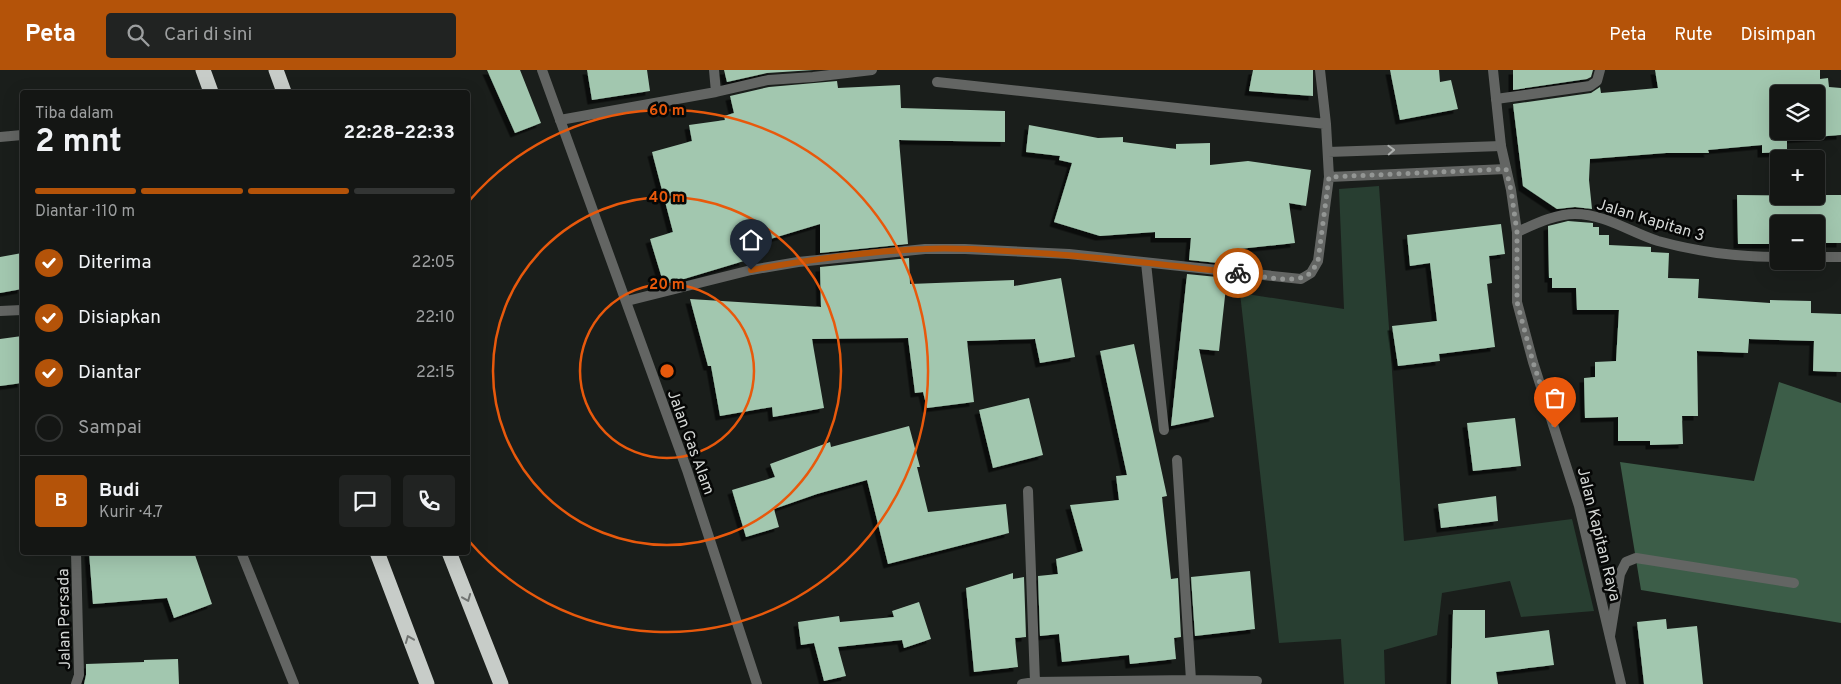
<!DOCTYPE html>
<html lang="id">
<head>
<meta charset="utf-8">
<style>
  body { margin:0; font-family:Overpass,sans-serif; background:#212322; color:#f1f3f6; height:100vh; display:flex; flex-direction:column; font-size:19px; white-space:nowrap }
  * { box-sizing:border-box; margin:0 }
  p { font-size:16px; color:#9d9fa0 }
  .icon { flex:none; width:28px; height:28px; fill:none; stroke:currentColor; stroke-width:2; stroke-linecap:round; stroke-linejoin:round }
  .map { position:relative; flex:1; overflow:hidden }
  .drawer { position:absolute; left:20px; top:20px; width:450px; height:465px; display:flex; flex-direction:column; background:#141614; border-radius:5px; box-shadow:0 5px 20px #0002,0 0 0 1px #333534 }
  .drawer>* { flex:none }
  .controls { position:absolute; left:1770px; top:15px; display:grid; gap:10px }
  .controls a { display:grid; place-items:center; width:55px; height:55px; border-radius:5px; background:#141614; box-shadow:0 5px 20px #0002,0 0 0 1px #333534; font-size:25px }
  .pin { position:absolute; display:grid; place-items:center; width:42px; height:42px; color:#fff; margin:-51px -21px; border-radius:50% 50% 50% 0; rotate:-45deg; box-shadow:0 0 5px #0007 }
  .pin .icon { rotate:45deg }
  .courier { position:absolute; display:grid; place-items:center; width:50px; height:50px; margin:-25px; border:4px solid #b45309; border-radius:50%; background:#fff; color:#222; box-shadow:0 1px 6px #0007 }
  .headline em { font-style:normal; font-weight:700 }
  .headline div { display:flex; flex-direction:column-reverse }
  .headline { display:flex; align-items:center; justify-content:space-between; height:85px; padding:0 15px }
  h1 { font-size:32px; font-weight:700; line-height:38px }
  .bar { display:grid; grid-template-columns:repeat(4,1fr); gap:8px 5px; align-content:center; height:60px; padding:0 15px }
  .bar i { height:6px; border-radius:4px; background:#333534 }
  .bar .current { background:#b45309 }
  .bar p { grid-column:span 4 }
  .line { display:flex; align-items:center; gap:12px; padding:0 15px; border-top:1px solid #333534 }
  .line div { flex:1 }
  .round { display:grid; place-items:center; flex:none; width:52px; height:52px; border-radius:5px; background:#212322 }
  ol { padding:0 15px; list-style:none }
  li { display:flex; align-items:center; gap:15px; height:55px }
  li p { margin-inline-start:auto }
  li .icon { padding:5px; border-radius:50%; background:#b45309; color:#fff; stroke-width:4 }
  li:last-child { color:#9d9fa0 }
  li i { width:28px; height:28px; border:2px solid #333534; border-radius:50% }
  header { display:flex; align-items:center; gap:30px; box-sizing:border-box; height:70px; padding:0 25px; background:#b45309; color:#fff }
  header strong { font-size:24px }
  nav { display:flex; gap:28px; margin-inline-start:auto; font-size:18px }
  .search { width:350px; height:45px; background:#212322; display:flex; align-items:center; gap:12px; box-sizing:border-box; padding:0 18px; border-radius:5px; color:#9d9fa0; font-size:19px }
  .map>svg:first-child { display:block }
  .green { fill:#283e31 }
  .forest { fill:#3c5d48 }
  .building { fill:#a2c7af; fill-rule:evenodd; filter:url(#shadow) }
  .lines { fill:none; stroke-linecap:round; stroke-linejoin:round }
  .minor { stroke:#636563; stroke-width:10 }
  .tertiary { stroke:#636563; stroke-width:10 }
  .motorway { stroke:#c7ccc8; stroke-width:15 }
  .oneway { stroke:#acafad }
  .oneway2 { stroke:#707371 }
  .done { stroke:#939694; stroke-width:5; stroke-dasharray:0 9 }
  .route { stroke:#b45309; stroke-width:6 }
  .ring { fill:none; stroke:#e8590c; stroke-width:2.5 }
  .labels { text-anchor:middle; stroke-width:5; stroke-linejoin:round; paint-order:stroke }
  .street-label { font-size:16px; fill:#d4d7d5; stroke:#060706 }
  .centre { fill:#e8590c; stroke:#060706; stroke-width:2.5 }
  .ring-label { font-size:15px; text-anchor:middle; font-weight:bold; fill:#e8590c; stroke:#060706; stroke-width:5; stroke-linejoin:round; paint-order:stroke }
</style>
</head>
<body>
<header>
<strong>Peta</strong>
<div class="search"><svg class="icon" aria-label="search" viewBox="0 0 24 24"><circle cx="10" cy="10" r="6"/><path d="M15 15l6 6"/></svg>Cari di sini</div>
<nav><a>Peta</a><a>Rute</a><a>Disimpan</a></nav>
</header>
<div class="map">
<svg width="1841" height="614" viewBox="0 0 1841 614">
  <defs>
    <filter id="shadow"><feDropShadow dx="-4.5" dy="4.5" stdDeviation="0" flood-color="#0009"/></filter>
  </defs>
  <rect width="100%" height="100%" fill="#1a1e1b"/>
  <path class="green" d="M1379,116L1404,471L1572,449L1594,541L1521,547L1510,511L1442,523L1437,565L1384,580L1385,614H1344L1341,569L1279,573L1240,223L1344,239L1339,119Z"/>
  <path class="forest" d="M1779,312L1841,333V553L1641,520L1620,392L1754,411Z"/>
  <path class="building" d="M487,0H520L541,53L515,63Z
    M587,0H647L650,21L592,30Z
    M724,0H814L767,3L727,12Z
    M1253,0H1313V26L1249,21Z
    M1390,0H1439L1440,12L1451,10L1458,39L1400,50Z
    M1513,0H1593L1591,7L1587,9L1513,20Z
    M1655,0H1820V9L1828,8L1829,17L1841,18V65L1787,69V82L1762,83V75L1708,80L1709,83H1666L1590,89L1589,110L1592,139L1575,137L1557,139L1523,116L1513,34L1591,23L1600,17L1601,23L1658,18ZM1779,24H1816V61H1779Z
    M837,11L838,18L900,15L901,38L1005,41V72L899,70L908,174L820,183V154L740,178L744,191L664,215L650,169L673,162L652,82L692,71L689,55L725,50L724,46L734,43L730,26L769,17Z
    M1029,55L1098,68L1123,67V72L1176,79V74L1210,73V95L1248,91L1311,100L1306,136L1289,133L1295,173L1230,180L1228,194L1189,190L1191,168H1155V162L1100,166L1054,152L1072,93L1059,90L1060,86L1026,82Z
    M1737,125L1816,126V125H1841V173H1816V154H1779V174H1738Z
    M1568,151L1593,153V157H1599V165H1609V175L1651,177V182L1669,183L1668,208L1699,209L1698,228L1770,233V230L1811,231V243L1841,244V302L1813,301L1814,271L1749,269L1748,283L1697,281L1698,346H1682L1683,374L1650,375V371H1618V347L1585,348L1584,308L1595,307V292L1616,291L1619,240H1577L1576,218H1552V208H1549L1548,156Z
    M1501,154L1505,184L1489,186L1492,213L1487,214L1495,277L1439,284L1440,291L1398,296L1392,256L1437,251L1430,193L1410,196L1407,165Z
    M22,183V219L0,223V187Z
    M909,188L910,214L1014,210V216L1061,208L1075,287L1040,293L1035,269L967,271L974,332L927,338L923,322L915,323L908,268L812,269L824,338L773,347L772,337L720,346L711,296H708L690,229L821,237L820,197Z
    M1187,204L1227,208L1219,281L1199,279L1214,347L1171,356Z
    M22,266V313L0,316V269Z
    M1134,274L1167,426L1162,427L1171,509L1178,508L1181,567L1174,568L1176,589L1130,594L1129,585L1062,592L1059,564L1040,566L1038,506L1058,504L1056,489L1083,481L1070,435L1119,430L1116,406L1127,405L1100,281Z
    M1029,328L1043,385L993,398L979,340Z
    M1515,348L1521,396L1473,401L1467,353Z
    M909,356L920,397H917L928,442L1006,434L1009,463L888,494L867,410L817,424L774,439L779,457L746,467L732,420L775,407L770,394L830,372L831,377Z
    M1496,426L1498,451L1441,458L1438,434Z
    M89,482H194L212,534L174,548L167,528L93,534Z
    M1250,501L1255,559L1195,566L1191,507Z
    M1013,503V509L1024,507L1026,567L1015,568L1018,597L974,602L966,518Z
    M919,532L931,569L904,578L902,570L838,577L846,606L824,611L814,573L801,575L798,552L839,546L840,552L894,547L892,541Z
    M1453,540H1485V568L1549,560L1554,595L1496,602L1498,614H1451Z
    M1666,549L1667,559L1697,556L1703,614H1644L1637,552Z
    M178,589L179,614H84L86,605V594L144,592V590Z"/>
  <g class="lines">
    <path class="minor" d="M714,0L716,22
      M937,12L1326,54
      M1496,29L1590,16L1597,11L1600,0
      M560,50L716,22L768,10L813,7L872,0
      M0,67L22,65
      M1328,82L1501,76
      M1329,107L1506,99
      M1517,162C1535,154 1555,144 1575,144C1605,144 1630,162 1658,171C1698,182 1737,187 1779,187
      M1816,187H1841
      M1146,193L1164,360
      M627,231L751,200L798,192L925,179H965L1069,184L1301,209L1311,203L1318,191L1329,107L1326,54L1320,0
      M0,241L22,240
      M1177,390L1191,610
      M1028,421L1035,612
      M76,482L79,605L76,614
      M241,482L294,614
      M1610,566L1620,504L1626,492L1636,488L1794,513
      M1022,614L1035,612L1191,610L1257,611"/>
    <path class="tertiary" d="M542,0L687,400L757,614
      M1493,0L1501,76L1511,120L1517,162V232L1533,292L1579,436L1621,614"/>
    <path class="motorway" d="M203,0L211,22
      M276,0L284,22
      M377,482L427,614
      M449,482L501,614"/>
  </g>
  <defs><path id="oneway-chevron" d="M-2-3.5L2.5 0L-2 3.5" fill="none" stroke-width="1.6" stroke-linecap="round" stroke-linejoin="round" transform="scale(1.25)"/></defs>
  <use class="oneway" href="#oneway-chevron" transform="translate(1391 80) rotate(-2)"/>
  <g class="oneway2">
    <use href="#oneway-chevron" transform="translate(467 528) rotate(68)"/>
    <use href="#oneway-chevron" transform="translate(409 569) rotate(-112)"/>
  </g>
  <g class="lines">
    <path class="done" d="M1238,203C1256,205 1295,215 1309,204C1313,201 1315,196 1318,191L1329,107L1506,99L1511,120L1517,162V232L1533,292L1555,358"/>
    <path class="route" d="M751,200C808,190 866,181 924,179C957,177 990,180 1023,182C1095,186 1166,195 1238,203"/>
  </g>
  <g class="ring">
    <circle cx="667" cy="301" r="87"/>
    <circle cx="667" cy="301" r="174"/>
    <path d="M469 131A261 261 0 1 1 469 471"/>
  </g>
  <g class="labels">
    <g class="street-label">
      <text transform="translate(1651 149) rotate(17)" y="6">Jalan Kapitan 3</text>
      <text transform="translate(692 372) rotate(70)" y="6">Jalan Gas Alam</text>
      <text transform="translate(1600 464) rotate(76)" y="6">Jalan Kapitan Raya</text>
      <text transform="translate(63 549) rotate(-91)" y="6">Jalan Persada</text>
    </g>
  </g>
  <circle cx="667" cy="301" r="8" class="centre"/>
  <g class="ring-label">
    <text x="667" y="45">60 m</text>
    <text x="667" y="132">40 m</text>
    <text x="667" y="219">20 m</text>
  </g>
</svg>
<div class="controls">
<a><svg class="icon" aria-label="layers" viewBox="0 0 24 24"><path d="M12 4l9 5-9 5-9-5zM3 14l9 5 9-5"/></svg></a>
<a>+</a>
<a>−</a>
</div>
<div class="pin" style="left:1555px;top:358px;background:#ea580c"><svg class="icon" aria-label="bag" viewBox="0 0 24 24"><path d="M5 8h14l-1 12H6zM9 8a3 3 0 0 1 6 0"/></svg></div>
<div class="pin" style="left:751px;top:200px;background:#1f2937"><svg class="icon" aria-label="home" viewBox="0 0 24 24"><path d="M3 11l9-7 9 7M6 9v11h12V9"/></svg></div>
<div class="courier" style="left:1238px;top:203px"><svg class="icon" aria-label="bike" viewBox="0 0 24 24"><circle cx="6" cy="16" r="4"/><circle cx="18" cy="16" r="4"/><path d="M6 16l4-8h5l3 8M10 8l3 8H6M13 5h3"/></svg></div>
<section class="drawer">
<div class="headline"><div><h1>2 mnt</h1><p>Tiba dalam</p></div><em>22:28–22:33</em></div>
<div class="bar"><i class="current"></i><i class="current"></i><i class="current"></i><i></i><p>Diantar · 110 m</p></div>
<ol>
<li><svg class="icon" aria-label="check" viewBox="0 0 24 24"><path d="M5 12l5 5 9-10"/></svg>Diterima<p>22:05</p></li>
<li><svg class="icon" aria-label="check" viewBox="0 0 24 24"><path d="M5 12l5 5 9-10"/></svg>Disiapkan<p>22:10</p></li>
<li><svg class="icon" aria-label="check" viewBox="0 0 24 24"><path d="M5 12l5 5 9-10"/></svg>Diantar<p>22:15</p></li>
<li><i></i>Sampai</li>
</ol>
<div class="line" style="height:90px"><b class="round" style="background:#b45309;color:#fff">B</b><div><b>Budi</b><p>Kurir · 4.7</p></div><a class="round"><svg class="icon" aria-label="chat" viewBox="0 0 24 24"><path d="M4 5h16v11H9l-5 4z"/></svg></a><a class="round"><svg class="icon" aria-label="phone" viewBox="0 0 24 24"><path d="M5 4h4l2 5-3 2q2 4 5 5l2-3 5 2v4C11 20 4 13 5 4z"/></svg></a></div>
</section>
</div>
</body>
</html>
